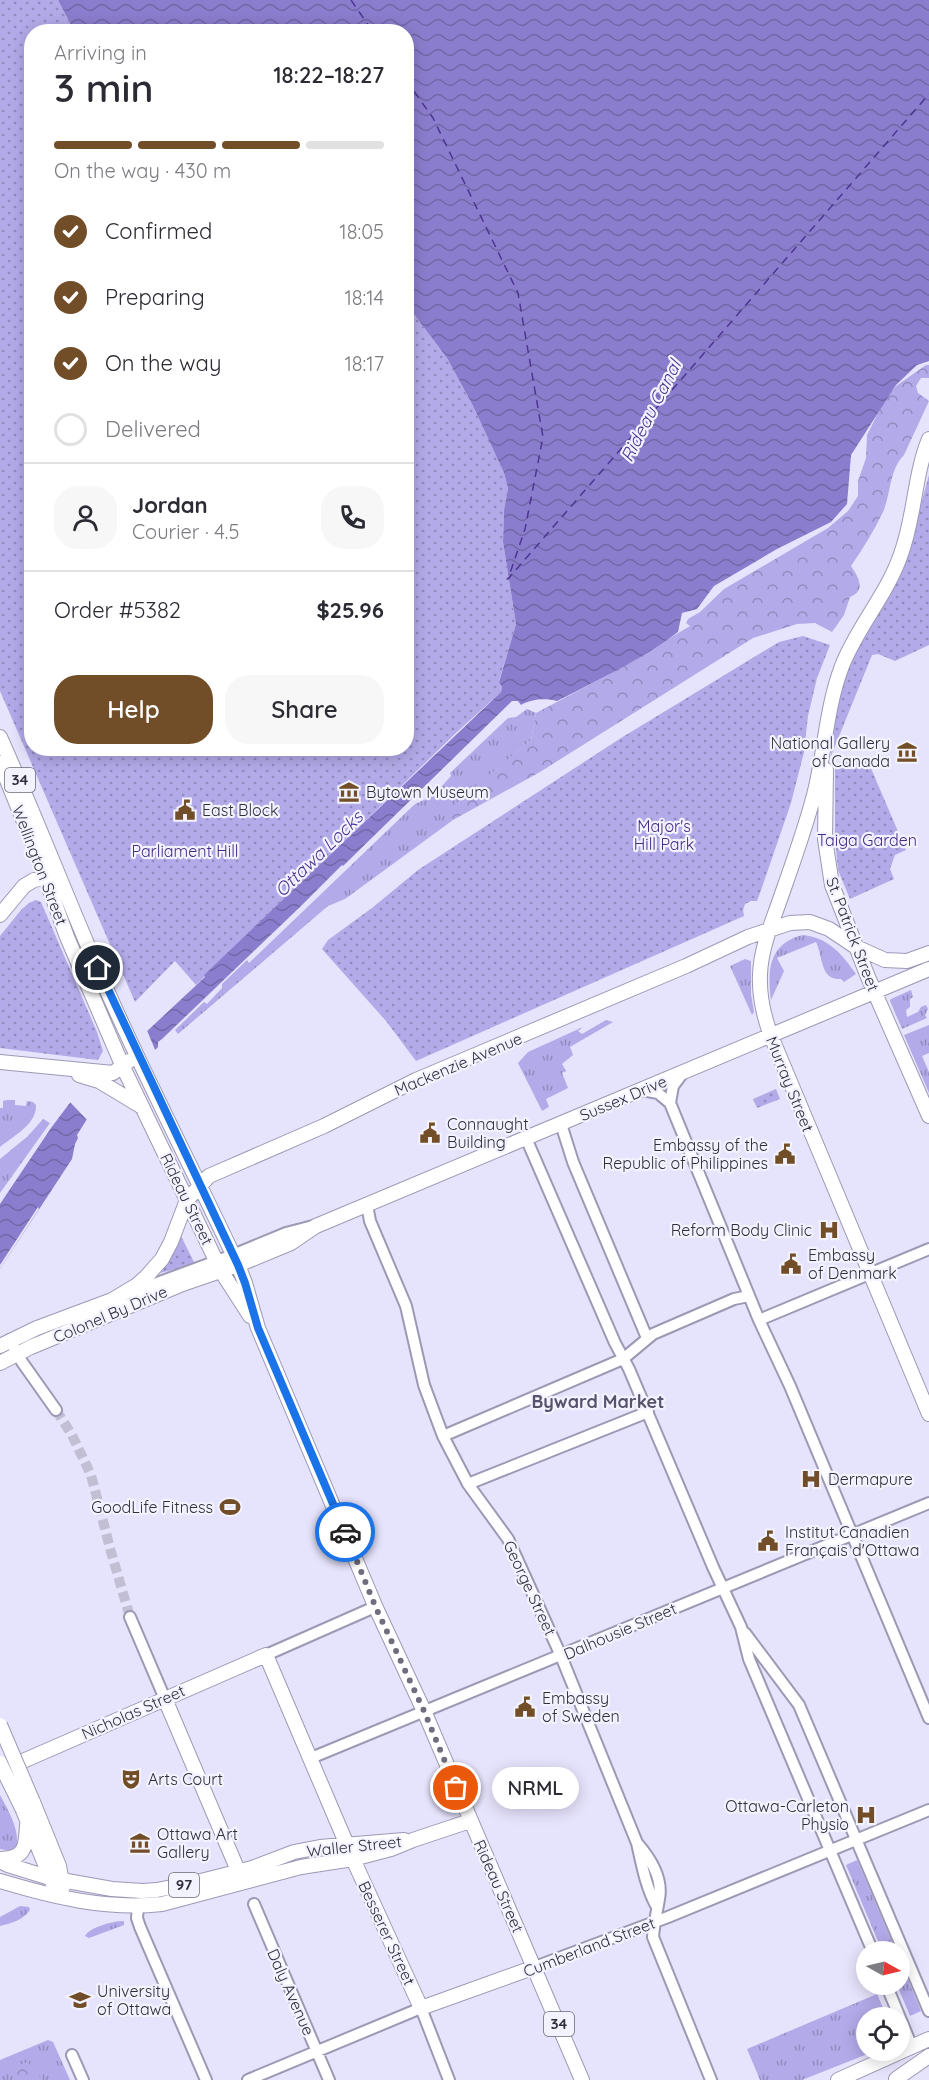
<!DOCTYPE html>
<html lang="en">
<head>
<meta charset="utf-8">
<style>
  body { margin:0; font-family:Quicksand,sans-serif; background:#f7f7f7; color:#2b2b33; height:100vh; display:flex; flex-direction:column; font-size:22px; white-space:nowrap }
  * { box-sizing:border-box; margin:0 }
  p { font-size:20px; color:#7c7c81 }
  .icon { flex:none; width:33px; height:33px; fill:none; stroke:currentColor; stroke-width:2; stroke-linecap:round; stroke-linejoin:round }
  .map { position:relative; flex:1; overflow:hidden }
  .side { position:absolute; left:24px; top:24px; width:390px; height:732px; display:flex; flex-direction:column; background:#fff; border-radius:24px; box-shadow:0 3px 15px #0003 }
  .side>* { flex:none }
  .needle { width:39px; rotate:98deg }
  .controls { position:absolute; left:856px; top:1941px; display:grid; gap:12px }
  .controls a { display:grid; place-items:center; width:54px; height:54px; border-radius:50%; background:#fff; box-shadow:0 3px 15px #0003; font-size:30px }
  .pin { position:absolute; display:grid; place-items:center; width:51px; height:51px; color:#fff; margin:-26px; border:3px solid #fff; border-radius:50%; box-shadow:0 2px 6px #0007 }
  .courier { position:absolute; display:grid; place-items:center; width:60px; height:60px; margin:-30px; border:4px solid #1a73e8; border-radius:50%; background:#fff; color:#222; box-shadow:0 2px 8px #0007 }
  .bubble { position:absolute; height:42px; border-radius:21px; background:#fff; box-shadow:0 3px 15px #0003; font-size:20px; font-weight:600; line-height:42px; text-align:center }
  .headline em { font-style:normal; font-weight:600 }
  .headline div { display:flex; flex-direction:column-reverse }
  .headline { display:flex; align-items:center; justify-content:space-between; height:102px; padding:0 30px }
  h1 { font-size:39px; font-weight:600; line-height:45px }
  .bar { display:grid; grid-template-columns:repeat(4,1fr); gap:9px 6px; align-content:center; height:72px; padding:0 30px }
  .bar i { height:8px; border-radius:4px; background:#e1e1e2 }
  .bar .selected { background:#714e27 }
  .bar p { grid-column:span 4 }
  .line { display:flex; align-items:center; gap:15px; padding:0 30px; border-top:2px solid #e1e1e2 }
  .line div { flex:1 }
  .round { display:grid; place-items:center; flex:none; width:63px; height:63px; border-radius:24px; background:#f7f7f7 }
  ol { padding:0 30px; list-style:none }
  li { display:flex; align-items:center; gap:18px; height:66px }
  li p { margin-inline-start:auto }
  li .icon { padding:6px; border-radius:50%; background:#714e27; color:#fff; stroke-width:4 }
  li:last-child { color:#7c7c81 }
  li i { width:33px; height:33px; border:3px solid #e1e1e2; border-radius:50% }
  .action { display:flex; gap:12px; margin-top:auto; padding:12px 30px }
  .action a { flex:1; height:69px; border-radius:24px; background:#714e27; color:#fff; font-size:24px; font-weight:600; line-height:69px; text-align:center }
  .action a+a { background:#f7f7f7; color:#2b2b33 }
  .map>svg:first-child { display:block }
  .grass { fill:url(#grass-tufts) }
  .forest { fill:url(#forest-crowns) }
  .park { fill:url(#park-dots) }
  .water { fill:url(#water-waves) }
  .pier { fill:#e6e3fc }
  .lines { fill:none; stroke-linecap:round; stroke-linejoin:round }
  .ferry { stroke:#4d3593; stroke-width:1.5; stroke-dasharray:8 6; stroke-linecap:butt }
  .minor-tunnel { stroke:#c2bfd5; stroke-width:10; stroke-dasharray:10 5; stroke-linecap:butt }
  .minor-casing { stroke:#9c99b5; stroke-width:14 }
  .major-casing { stroke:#9c99b5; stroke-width:16 }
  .minor { stroke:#fff; stroke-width:10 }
  .major { stroke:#fff; stroke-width:14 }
  .major-bridge-casing { stroke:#9c99b5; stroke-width:16; stroke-linecap:butt }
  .major-bridge { stroke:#fff; stroke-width:14 }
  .done { stroke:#706e7e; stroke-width:6; stroke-dasharray:0 10.8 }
  .route { stroke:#1a73e8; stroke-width:8 }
  .labels { text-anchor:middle; stroke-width:4.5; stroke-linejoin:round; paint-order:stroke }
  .shield { fill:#f3f2ff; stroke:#6a6a75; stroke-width:1.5 }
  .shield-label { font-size:15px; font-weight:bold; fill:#302f3a }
  .poi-label { font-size:16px; fill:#302f3a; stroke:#f3f2ff; text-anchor:start }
  .park-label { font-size:16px; fill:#452a88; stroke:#f3f2ff }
  .street-label { font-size:16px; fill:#302f3a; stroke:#f3f2ff }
  .water-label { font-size:18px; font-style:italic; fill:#4d3593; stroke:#f3f2ff }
  .neighbourhood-label { font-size:18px; font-weight:bold; fill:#57536d; stroke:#f3f2ff }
</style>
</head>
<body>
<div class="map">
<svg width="929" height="2080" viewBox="0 0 929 2080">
  <defs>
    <pattern id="grass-tufts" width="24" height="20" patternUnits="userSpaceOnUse" patternTransform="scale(1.5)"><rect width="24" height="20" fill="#b3aae9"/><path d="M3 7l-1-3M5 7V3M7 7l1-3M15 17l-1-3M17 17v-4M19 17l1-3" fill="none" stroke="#928bbe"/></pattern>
    <pattern id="forest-crowns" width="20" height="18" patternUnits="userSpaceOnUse" patternTransform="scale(1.5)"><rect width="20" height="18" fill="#b3aae9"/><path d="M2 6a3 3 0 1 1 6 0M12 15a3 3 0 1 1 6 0" fill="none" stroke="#928bbe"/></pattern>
    <pattern id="park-dots" width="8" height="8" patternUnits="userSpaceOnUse" patternTransform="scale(1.5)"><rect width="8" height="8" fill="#b3aae9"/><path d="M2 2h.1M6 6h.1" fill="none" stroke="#928bbe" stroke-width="1.8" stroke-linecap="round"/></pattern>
    <pattern id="water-waves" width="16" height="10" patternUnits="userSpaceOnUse" patternTransform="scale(1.5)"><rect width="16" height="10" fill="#8b7dcd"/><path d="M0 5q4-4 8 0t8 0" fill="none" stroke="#7267a7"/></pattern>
  </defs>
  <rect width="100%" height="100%" fill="#e6e3fc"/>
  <path class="grass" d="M527,709L536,713L531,740L450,809L453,820L345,899L328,906L178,1034L175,1030L204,1002L207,1004L222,988V984L247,960L249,963L415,804L433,796L451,776L450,773L508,718L516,717Z
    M803,935C829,938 842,954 856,974L844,982L841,979C820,981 823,956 816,942L777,958L784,971L771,1000C767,970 769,943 803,935Z
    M745,959L751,961V994L754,1012L752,1015L730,966Z
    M911,990L913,997L910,999V1007L906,1010L907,1017L918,1012L921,1007L926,1005L928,1009L925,1015L927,1018L902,1029L890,1001L891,999Z
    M606,1020L613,1022L570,1047L573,1055L562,1064L566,1071L562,1073L568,1088L546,1099L549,1107L542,1111L518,1063L528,1052L583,1027L578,1031L582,1034Z
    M929,1025V1053L922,1056L929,1072V1093L904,1035Z
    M7,1100H15V1105L26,1106L27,1101L33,1102L36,1105C37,1124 13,1136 0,1147V1108H3V1101Z
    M43,1119L50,1123L0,1193V1159L28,1136Z
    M0,1795C8,1810 19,1828 17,1846L10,1851L0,1849Z
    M857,1860L896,1951H882L846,1865Z
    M20,1906L29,1907L30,1910C23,1920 12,1923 0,1926V1917Z
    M124,1921V1925L89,1938L85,1936C90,1927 113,1921 124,1921Z
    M900,1961L921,2011L910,2016L897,1985L900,1984Z
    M877,1994L887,2017L867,2018V2050L875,2051L802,2080H760L747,2049Z
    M48,2040L53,2042L70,2080H0V2060Z"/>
  <path class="forest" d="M926,365H929V378H921L916,386L918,393L929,401L904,455C889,470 891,494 883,512C874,531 863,548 851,566C858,577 867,590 850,597L844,615L832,632L815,623L797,624L753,638L540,772L453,820L449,809L531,740L536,713L608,675L690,626L686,623L688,619L700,612L724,589L828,528L848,511L858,496V481L866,458L867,435L883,403L896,386Z
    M28,2062L42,2080H17L14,2075L16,2066Z"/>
  <path class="park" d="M0,0H58L74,31L32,32V748H406L407,305L447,358L473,406L504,473L508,488L504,510L503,542L516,624L499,681L502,687L501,692L458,731L200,981L196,985L175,961L135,1002L0,691Z
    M929,475V645L895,661L878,654L872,655L831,756L833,716L842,681L852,656L907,554Z
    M803,636L830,645L817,678L808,716L804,752L791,803L760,893L757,901H751L745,904L743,910L744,916L416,1061L386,1021L322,949L328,940L372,908L418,870L621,738L779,642Z
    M855,757L867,759L906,850L895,855L890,869L894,879L850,899L838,870L835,838V767Z
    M36,900L41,902L97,1032L103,1051L98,1060L0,1048V936L21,910L29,903Z
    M776,1089L780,1099L757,1108L753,1099Z
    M181,1236L195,1264L160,1273L168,1263Z"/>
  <path class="water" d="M58,0H929V361L917,365L896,385L851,455L847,504L831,522L777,549L714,586L697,609L682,613L678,632C641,660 598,680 557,701C546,698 531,699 521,705L518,701H512L343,866L342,865L300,907L162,1039L158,1042V1047L87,1119L77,1135L78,1138L75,1144L72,1159L0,1269V1204L51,1128L69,1104L205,977L204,975L501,692L502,687L499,682L516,624L503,542L504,510L508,488L504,473L473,406L447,358L407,305L406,32L74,31Z"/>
  <path class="pier" d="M146,1028L156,1052L89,1122L69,1101Z
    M38,1207L39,1209L0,1269V1265Z"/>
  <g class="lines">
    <path class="ferry" d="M351,0L373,32
      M406,80L433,118L518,293L543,437L525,529L508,579L929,94"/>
    <path class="minor-tunnel" d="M56,1410L72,1435L91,1475L111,1552L130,1617"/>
    <g class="minor-casing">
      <path id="minor" d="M642,1090L658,1093L670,1103L759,1320L790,1386L929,1718
        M670,1103L673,1086L682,1074
        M561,1124L573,1162L647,1338
        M526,1138L615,1343L629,1369L713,1567L741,1627L749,1659L873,1952
        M367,1205L370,1221L406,1306L424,1385L443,1436L468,1484L508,1539L561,1656L637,1843C642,1865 646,1888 657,1907
        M130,1293L233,1255L286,1233L313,1226
        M759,1320L929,1249
        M10,1340L22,1362L56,1410
        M443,1436L623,1359L653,1334L734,1299L749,1296
        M468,1484L648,1412
        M130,1617L165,1699
        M745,1633L799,1705L929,2011
        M266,1655L368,1610
        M311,1758L929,1503
        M638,1844C650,1858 663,1879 659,1899C657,1912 654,1923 653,1937L711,2080
        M254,1904L329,2080
        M138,1906L137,1918L140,1927L206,2080
        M535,1967L668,1917L929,1810
        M886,1984L912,2047
        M72,2055L83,2080
        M248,2080L421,2008L449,2080"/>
    </g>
    <g class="major-casing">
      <path id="major" d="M929,439C914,476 915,516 901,554C887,595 857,627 842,666C826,708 825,753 814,795C804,833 790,871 777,908C769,930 761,951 760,974C759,995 764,1017 771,1036L929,1414
        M0,737C40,826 74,917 114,1006C153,1093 197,1178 238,1265L245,1283L258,1328L376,1608L424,1711L582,2080
        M0,763L35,849L67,937L123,1067L221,1271L250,1316
        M826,770L825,839L832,885L868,977L929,1116
        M0,915L24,886L34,880L45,878L53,881
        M0,1062L113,1073L129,1061
        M79,1075L99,1081L142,1107
        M0,1346L37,1328L112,1300L137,1285L146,1277L162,1259L171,1242L187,1200L209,1176L324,1126L416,1080L686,966L748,937L790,923L810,922L829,929L856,947L885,960L907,961L929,953
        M0,1363L31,1347L180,1285L238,1265L291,1243L316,1226L929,969
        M165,1699L242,1880
        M7,1768L266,1655L353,1859L421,2008L535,1967
        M33,1802L59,1866L63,1887
        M23,1810L53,1884
        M0,1859C25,1859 26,1847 27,1825
        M0,1861L8,1865L50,1878L112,1889L142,1891L157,1890L197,1882L252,1868L294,1852L320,1847L404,1840
        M0,1881C53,1897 106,1910 162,1904L301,1867L353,1859L391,1849L413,1840L470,1821
        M896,2079L929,2056
        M838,2080L929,2039"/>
    </g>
    <use href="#minor" class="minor"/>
    <use href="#major" class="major"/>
    <g class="major-bridge-casing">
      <path id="major-bridge" d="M0,1725L33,1802
        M0,1763L23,1810"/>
    </g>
    <use href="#major-bridge" class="major-bridge"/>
  </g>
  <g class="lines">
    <path class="done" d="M345,1532L376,1608L424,1711L456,1788"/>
    <path class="route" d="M98,968L238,1265L245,1283L258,1328L345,1532"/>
  </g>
  <defs>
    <g id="museum-bare" transform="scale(1.62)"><path d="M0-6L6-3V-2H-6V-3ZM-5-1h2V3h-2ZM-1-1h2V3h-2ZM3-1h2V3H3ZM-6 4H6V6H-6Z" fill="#714e27" stroke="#f3f2ff" stroke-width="2.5" paint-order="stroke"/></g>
    <g id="civic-bare" transform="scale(1.62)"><path d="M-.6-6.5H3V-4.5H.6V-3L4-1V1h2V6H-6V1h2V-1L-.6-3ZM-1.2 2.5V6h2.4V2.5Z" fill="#714e27" stroke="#f3f2ff" stroke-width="2.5" paint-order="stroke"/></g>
    <g id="hospital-bare" transform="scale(1.62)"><path d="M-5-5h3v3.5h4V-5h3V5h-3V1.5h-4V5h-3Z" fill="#714e27" stroke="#f3f2ff" stroke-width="2.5" paint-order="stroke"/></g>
    <g id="stadium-bare" transform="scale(1.62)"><path d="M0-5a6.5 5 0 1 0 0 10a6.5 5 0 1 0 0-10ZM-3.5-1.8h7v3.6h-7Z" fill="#714e27" stroke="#f3f2ff" stroke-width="2.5" paint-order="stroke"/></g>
    <g id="theatre-bare" transform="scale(1.62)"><path d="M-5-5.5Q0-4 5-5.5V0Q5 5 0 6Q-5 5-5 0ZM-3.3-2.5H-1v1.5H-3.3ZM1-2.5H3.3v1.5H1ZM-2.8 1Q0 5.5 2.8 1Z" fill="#714e27" stroke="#f3f2ff" stroke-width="2.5" paint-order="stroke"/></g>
    <g id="university-bare" transform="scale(1.62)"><path d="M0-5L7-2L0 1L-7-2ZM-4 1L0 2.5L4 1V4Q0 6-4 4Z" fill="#714e27" stroke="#f3f2ff" stroke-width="2.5" paint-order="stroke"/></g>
  </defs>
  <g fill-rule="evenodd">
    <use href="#museum-bare" x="907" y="752"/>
    <use href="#museum-bare" x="349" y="792"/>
    <use href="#civic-bare" x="185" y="810"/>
    <use href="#civic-bare" x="430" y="1133"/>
    <use href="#civic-bare" x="785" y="1154"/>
    <use href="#hospital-bare" x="829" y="1230"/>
    <use href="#civic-bare" x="791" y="1264"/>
    <use href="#hospital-bare" x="811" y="1479"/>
    <use href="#stadium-bare" x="230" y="1507"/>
    <use href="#civic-bare" x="768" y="1541"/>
    <use href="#civic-bare" x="525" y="1707"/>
    <use href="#theatre-bare" x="131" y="1779"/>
    <use href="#hospital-bare" x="866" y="1815"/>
    <use href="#museum-bare" x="140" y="1843"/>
    <use href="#university-bare" x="80" y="2000"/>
  </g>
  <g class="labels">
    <g class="shield">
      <rect x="5" y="768" width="30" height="24" rx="4.5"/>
      <rect x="169" y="1873" width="30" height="24" rx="4.5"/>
      <rect x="544" y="2012" width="30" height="24" rx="4.5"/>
    </g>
    <g class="shield-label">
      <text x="20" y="785">34</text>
      <text x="184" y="1890">97</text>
      <text x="559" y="2029">34</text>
    </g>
    <g class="poi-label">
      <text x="890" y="749" text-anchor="end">National Gallery<tspan x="890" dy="18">of Canada</tspan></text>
      <text x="366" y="798">Bytown Museum</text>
      <text x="202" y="816">East Block</text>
      <text x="447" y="1130">Connaught<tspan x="447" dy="18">Building</tspan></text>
      <text x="768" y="1151" text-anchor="end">Embassy of the<tspan x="768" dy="18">Republic of Philippines</tspan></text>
      <text x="812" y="1236" text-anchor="end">Reform Body Clinic</text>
      <text x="808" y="1261">Embassy<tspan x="808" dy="18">of Denmark</tspan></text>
      <text x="828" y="1485">Dermapure</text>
      <text x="213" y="1513" text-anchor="end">GoodLife Fitness</text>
      <text x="785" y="1538">Institut Canadien<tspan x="785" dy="18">Français d'Ottawa</tspan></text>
      <text x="542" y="1704">Embassy<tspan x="542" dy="18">of Sweden</tspan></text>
      <text x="148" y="1785">Arts Court</text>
      <text x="849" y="1812" text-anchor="end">Ottawa-Carleton<tspan x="849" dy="18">Physio</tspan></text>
      <text x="157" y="1840">Ottawa Art<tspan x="157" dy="18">Gallery</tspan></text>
      <text x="97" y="1997">University<tspan x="97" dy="18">of Ottawa</tspan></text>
    </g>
    <g class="park-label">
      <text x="664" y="832">Major's<tspan x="664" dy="18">Hill Park</tspan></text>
      <text x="867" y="846">Taiga Garden</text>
      <text x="185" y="857">Parliament Hill</text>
    </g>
    <g class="street-label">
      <text transform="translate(40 865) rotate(69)" y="6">Wellington Street</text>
      <text transform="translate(853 934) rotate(69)" y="6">St. Patrick Street</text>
      <text transform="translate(458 1064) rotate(-23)" y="6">Mackenzie Avenue</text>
      <text transform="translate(790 1084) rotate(68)" y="6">Murray Street</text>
      <text transform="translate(623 1098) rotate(-23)" y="6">Sussex Drive</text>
      <text transform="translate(187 1199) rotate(64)" y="6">Rideau Street</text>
      <text transform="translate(110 1314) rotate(-23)" y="6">Colonel By Drive</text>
      <text transform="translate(530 1588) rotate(65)" y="6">George Street</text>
      <text transform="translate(620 1631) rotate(-23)" y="6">Dalhousie Street</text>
      <text transform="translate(133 1712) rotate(-24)" y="6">Nicholas Street</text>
      <text transform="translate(354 1846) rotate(-6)" y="6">Waller Street</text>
      <text transform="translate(499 1886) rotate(66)" y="6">Rideau Street</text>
      <text transform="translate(387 1933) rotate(65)" y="6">Besserer Street</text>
      <text transform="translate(589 1947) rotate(-21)" y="6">Cumberland Street</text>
      <text transform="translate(291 1992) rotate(66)" y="6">Daly Avenue</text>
    </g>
    <g class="water-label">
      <text transform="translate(651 411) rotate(-63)" y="6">Rideau Canal</text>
      <text transform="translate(319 854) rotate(-44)" y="6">Ottawa Locks</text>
    </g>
    <g class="neighbourhood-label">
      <text x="598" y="1408">Byward Market</text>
    </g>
  </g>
</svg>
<div class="controls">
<a><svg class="needle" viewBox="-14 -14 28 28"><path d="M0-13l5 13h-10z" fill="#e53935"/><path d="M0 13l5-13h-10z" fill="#7c7c81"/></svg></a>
<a><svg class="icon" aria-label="locate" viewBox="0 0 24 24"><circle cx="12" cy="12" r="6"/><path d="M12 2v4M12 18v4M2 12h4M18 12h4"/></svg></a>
</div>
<div class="pin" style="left:456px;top:1788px;background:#ea580c"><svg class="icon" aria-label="bag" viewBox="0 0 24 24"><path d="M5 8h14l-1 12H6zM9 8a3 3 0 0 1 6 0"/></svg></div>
<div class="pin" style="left:98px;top:968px;background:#1f2937"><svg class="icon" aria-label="home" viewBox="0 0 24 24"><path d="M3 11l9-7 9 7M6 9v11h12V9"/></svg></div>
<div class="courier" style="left:345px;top:1532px"><svg class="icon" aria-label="car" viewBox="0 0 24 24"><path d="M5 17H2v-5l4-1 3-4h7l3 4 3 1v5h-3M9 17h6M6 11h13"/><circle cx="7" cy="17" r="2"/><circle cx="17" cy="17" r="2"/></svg></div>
<div class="bubble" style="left:492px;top:1767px;width:87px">NRML</div>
<section class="side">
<div class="headline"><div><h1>3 min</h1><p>Arriving in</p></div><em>18:22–18:27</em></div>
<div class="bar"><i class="selected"></i><i class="selected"></i><i class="selected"></i><i></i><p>On the way · 430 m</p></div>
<ol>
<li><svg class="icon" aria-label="check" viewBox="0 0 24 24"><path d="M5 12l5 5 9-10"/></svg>Confirmed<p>18:05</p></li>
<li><svg class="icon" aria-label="check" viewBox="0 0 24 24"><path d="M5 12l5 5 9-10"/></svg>Preparing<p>18:14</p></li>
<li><svg class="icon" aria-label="check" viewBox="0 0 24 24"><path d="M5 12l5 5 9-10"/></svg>On the way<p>18:17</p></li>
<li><i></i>Delivered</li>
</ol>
<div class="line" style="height:108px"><a class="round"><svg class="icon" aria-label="person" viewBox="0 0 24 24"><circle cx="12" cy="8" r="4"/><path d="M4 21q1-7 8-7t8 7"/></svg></a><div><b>Jordan</b><p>Courier · 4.5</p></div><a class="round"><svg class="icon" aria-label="phone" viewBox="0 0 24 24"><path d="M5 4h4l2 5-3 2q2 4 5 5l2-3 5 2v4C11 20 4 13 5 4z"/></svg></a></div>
<div class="line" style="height:78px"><div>Order #5382</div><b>$25.96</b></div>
<div class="action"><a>Help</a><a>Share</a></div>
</section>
</div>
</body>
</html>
